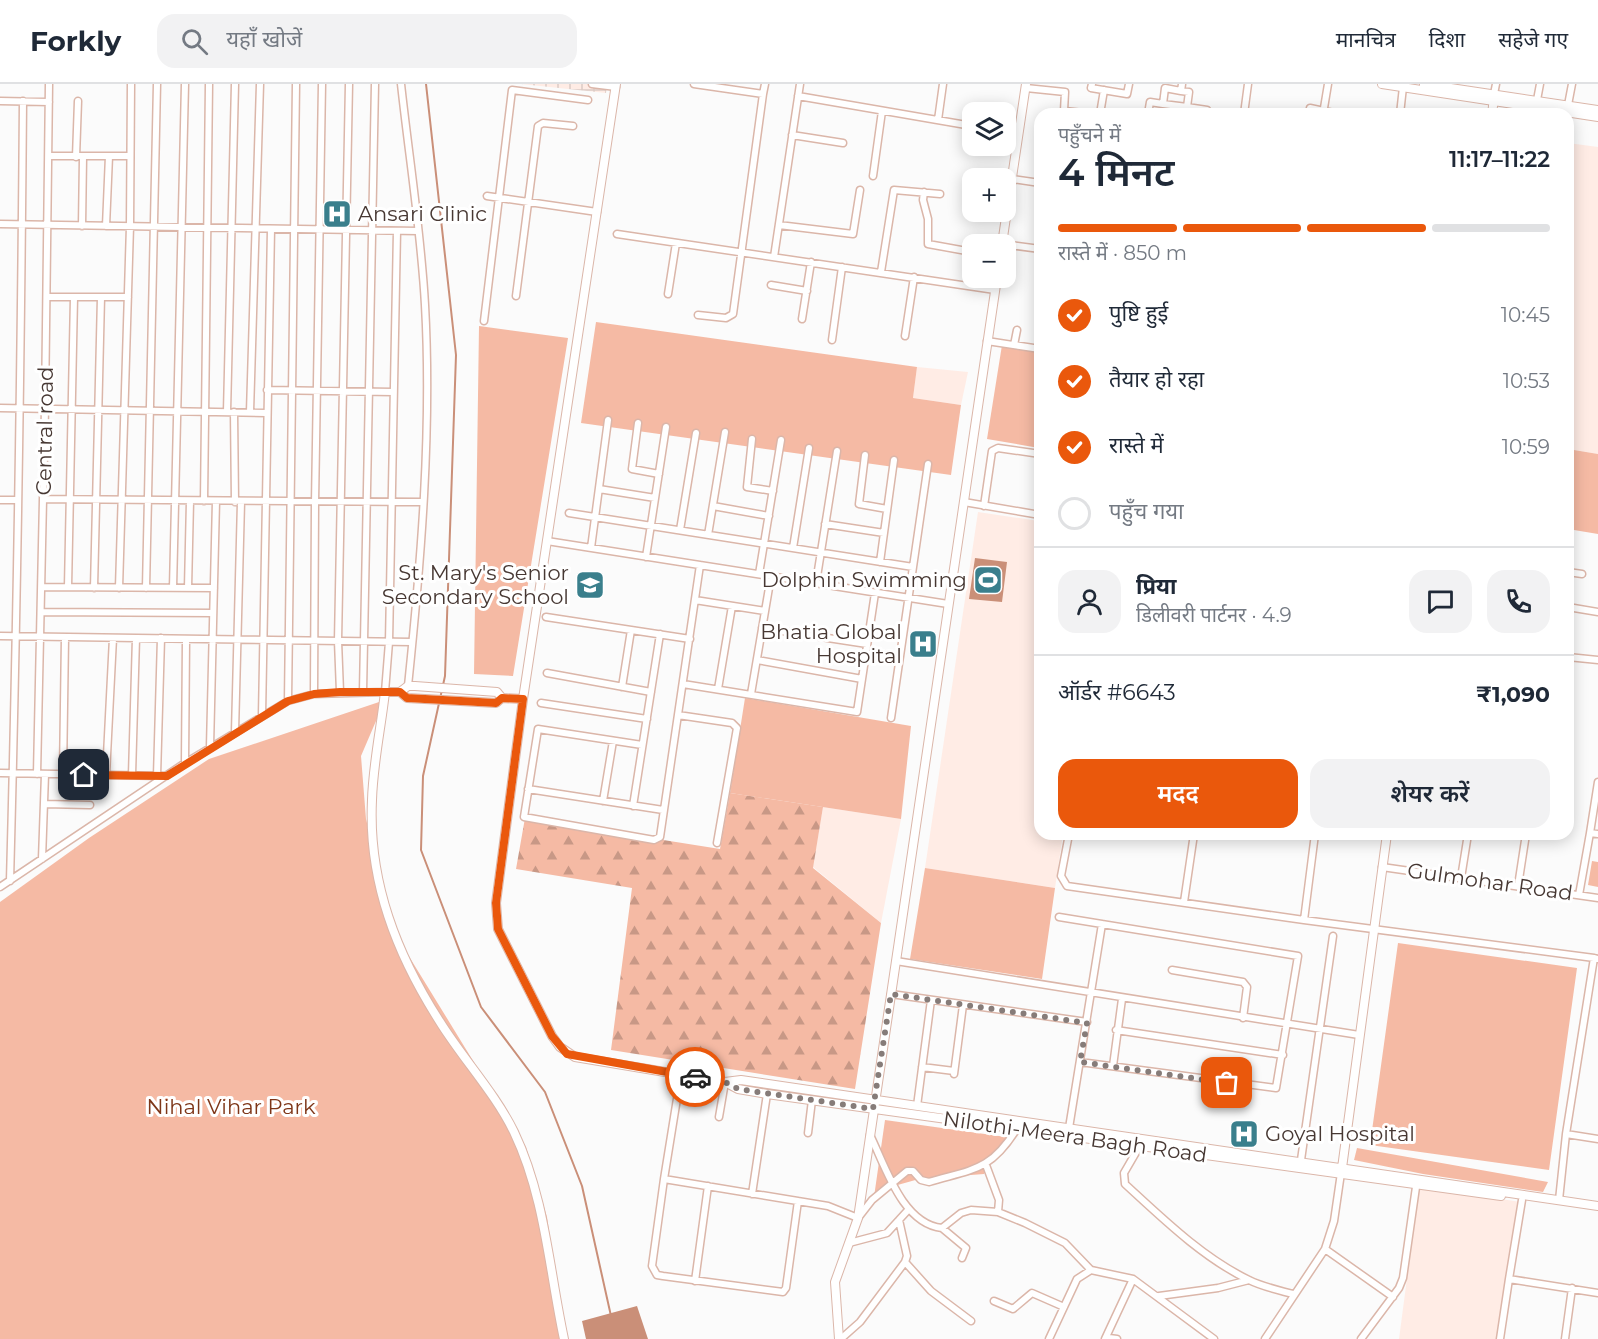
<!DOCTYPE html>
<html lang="hi">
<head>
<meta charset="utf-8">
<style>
  body { margin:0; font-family:Montserrat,"Noto Sans Devanagari",sans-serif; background:#f2f2f3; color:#1f2937; height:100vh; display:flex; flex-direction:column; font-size:22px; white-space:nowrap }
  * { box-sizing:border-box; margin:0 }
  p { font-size:20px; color:#747a83 }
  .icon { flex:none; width:33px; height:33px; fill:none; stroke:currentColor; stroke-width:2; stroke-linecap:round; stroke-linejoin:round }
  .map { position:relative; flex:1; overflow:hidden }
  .drawer { position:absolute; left:1034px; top:24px; width:540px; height:732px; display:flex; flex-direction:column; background:#fff; border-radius:18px; box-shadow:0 3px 15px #0003 }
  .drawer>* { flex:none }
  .fabs { position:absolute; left:962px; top:18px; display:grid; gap:12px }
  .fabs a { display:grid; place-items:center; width:54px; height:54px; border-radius:12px; background:#fff; box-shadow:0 3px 15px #0003; font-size:30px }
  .pin { position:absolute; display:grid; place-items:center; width:51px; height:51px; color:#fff; margin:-26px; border-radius:12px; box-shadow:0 3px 9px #0006 }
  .courier { position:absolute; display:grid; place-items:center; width:60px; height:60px; margin:-30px; border:4px solid #ea580c; border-radius:50%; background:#fff; color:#222; box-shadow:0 2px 8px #0007 }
  .overview em { font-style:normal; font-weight:600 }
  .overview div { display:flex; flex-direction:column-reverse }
  .overview { display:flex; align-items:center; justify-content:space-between; height:102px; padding:0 24px }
  h1 { font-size:39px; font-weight:600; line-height:45px }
  .bar { display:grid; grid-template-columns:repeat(4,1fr); gap:9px 6px; align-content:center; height:72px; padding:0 24px }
  .bar i { height:8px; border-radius:4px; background:#e0e1e3 }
  .bar .active { background:#ea580c }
  .bar p { grid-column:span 4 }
  .line { display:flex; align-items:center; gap:15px; padding:0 24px; border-top:2px solid #e0e1e3 }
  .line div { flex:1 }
  .round { display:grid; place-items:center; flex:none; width:63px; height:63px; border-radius:18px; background:#f2f2f3 }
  ol { padding:0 24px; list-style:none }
  li { display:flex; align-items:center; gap:18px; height:66px }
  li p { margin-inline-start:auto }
  li .icon { padding:6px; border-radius:50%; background:#ea580c; color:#fff; stroke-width:4 }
  li:last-child { color:#747a83 }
  li i { width:33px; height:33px; border:3px solid #e0e1e3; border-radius:50% }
  .button { display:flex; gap:12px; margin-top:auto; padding:12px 24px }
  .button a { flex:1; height:69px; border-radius:18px; background:#ea580c; color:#fff; font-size:24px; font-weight:600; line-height:69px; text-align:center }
  .button a+a { background:#f2f2f3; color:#1f2937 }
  header { display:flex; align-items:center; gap:36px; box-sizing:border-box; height:84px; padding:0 30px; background:#fff; border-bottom:2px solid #e0e1e3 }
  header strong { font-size:28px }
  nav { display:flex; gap:33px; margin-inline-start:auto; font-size:21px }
  .search { width:420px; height:54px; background:#f2f2f3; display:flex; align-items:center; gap:15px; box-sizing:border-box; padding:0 21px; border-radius:18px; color:#747a83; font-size:22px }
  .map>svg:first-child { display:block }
  .built { fill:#ffece5 }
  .industrial { fill:url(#industrial-grid) }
  .forest { fill:url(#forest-firs) }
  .park { fill:#f5baa4 }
  .water { fill:#ca8f78 }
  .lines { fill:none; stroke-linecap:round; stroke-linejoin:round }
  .stream { stroke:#ca8f78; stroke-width:2 }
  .minor-casing { stroke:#dbb6a9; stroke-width:9 }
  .tertiary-casing { stroke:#dbb6a9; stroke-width:10 }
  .minor { stroke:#fff; stroke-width:6 }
  .tertiary { stroke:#fff; stroke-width:8 }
  .done { stroke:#867c79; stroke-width:6; stroke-dasharray:0 10.8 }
  .route { stroke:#ea580c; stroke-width:8 }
  .labels { text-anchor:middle; stroke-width:6; stroke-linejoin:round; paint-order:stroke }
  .poi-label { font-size:21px; fill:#473833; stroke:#fff; text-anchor:end }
  .street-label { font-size:21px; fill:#473833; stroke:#fff }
  .park-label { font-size:21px; fill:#7e3618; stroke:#fff }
</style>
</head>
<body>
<header>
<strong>Forkly</strong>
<div class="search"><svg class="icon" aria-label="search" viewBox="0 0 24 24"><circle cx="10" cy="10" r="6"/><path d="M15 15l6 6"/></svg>यहाँ खोजें</div>
<nav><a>मानचित्र</a><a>दिशा</a><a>सहेजे गए</a></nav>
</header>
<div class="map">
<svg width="1598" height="1255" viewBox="0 0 1598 1255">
  <defs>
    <pattern id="industrial-grid" width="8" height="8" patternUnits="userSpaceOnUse" patternTransform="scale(1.5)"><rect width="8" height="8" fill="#ffece5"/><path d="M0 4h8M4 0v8" fill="none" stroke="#dccbc5"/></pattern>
    <pattern id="forest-firs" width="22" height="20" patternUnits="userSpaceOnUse" patternTransform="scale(1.5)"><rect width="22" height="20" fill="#f5baa4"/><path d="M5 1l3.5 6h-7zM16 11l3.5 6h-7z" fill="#c89886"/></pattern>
  </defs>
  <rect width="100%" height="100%" fill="#fbfbfb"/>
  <path class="built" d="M1568,59L1598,63V370L1568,365Z
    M917,283L968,288L961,321L913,314Z
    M978,428L1039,437L1040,750H1063L1055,804L925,784Z
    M823,723L901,735L881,839L813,783Z
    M1419,1103L1521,1118L1501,1255H1399Z"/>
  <path class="industrial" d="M521,0H607L606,9Z"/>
  <path class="forest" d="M730,709L823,723L813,784L881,839L855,1005L611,966L632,804L516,785L525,734L720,765Z"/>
  <path class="park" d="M596,238L917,283L913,314L961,321L951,391L581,339Z
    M479,242L568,254L513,592L474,590Z
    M1002,261L1039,267V364L987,355Z
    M1568,365L1598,370V450L1568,445Z
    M745,614L911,642L901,735L730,709Z
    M385,616L361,672L366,735L394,848L526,1063L547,1133L565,1255H0V818L89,754L209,675Z
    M1592,777L1598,778V803L1588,801Z
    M925,784L1055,804L1042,895L910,875Z
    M1398,859L1577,884L1549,1086L1370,1061Z
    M885,1036L1006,1053L984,1090L919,1095L894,1102L873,1120Z
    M1357,1064L1548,1098L1543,1108L1423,1090L1354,1076Z"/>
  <path class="water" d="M975,474L1007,478L1002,518L969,515Z
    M637,1222L648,1255H586L582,1237Z"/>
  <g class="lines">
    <path class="stream" d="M426,0L456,271L445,592L423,692L421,766L481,923L545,1008L582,1102L611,1232"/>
    <g class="minor-casing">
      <path id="minor" d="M401,0C409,73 421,147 425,221C432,346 421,477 408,602
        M592,0L616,3
        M694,0L763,10L765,0
        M1092,0L1091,4L1127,10L1129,0
        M1026,4L1065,8L1064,27L1093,30
        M1494,10L1496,0
        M798,12L972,42
        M1537,16L1540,0
        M0,17L49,18
        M1163,20L1187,23L1189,8L1181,7
        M1568,21L1572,0
        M1187,23L1207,26L1206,30
        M1100,30L1104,6
        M1148,30L1150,18L1163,20L1165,4L1181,7L1182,0
        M1244,30L1248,0
        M1309,30L1310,24L1338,30
        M1323,30L1328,0
        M1400,30L1403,3
        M938,36L943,0
        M1005,48L1018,50
        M792,51L843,59
        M49,72H130
        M76,73L78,17
        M873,92L882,27
        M1012,95L1040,99
        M924,108L923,116L928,135V160L972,168
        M487,112L597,128
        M0,140L418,147
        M779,141L853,150L860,106
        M82,142L83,73
        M106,142L109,72
        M617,150L995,206
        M1002,160L1040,165
        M774,173L800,0
        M881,188L894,106L940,110
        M771,201L807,207
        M668,210L676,159
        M516,212L538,42L543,39L573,42
        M47,213H128
        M698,231L726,234L733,230L763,10
        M802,235L811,178
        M484,237L512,6L588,16
        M905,252L914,193
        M832,256L842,183
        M987,257L1040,265
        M1014,261L1017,246
        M267,306L393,308
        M0,324L266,329
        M227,328L235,0
        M234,328L235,418
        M250,328L260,0
        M638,339L632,385L659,390
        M752,355L747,403L773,407
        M865,371L859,420L887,425
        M599,405L655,414
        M43,415L423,418
        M0,416H16
        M204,417L209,0
        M964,418L1040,431
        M713,422L769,432
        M984,422L992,367L998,364L1040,370
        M569,429L913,483
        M825,440L884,449
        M680,446L696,349
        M708,451L725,348
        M547,457L948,520
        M591,464L608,336
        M793,464L809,364
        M646,473L666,343
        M880,478L894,376
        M1568,488L1582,490
        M759,490L781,356
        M816,499L837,367
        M42,503L214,504
        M68,503L74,213
        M94,504L101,213
        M119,504L130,142L131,0
        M146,504L157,0
        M173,504L185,0
        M188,504L190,417
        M695,516L765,527
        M1568,523L1598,528
        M41,528L213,529
        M546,533L690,555
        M762,544L867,560
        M0,552L412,558
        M1568,573L1598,576
        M757,576L862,595
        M547,589L651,608
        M683,600L857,628L875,509
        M622,603L631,546
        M718,605L732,522
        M340,608L338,557L349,0
        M363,608L375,0
        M314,610L315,419L322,0
        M751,610L771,492
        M288,617L296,0
        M541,619L647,635
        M678,631L732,639L737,644L717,759
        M262,632L271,145
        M891,634L928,380
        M235,648L241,418
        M642,661L538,645L524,733L654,756L660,753L700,481
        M210,663L216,417
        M185,679L186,555
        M0,689L166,692
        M37,690L45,324L49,0
        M63,690L65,553
        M106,691L113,554
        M132,691L136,554
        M157,692L161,554
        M528,705L663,726
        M603,717L613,657
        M44,720L90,721
        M633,722L660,550
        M1590,749L1598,698
        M1069,750L1061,792L1067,802L1304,836L1594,874
        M42,775L45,690
        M1382,783L1598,814
        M1461,794L1468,750
        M10,797C17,537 21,277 23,17
        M1518,802L1526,750
        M0,803L185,679L288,617L314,610L385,608L389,558L397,147
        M1579,811L1590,749L1598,750
        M1184,818L1194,750
        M1059,833L1298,872L1276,1004L1080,978
        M1304,836L1315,750
        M896,877L1359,951
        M1172,886L1243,898L1247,903L1243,934
        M891,910L1087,938
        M1116,946L1283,971
        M1113,982L1122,915
        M922,983L954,987
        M681,990L664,1095L828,1122L858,1134L872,1116L907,1087H913L921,1096L929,1098C973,1085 990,1087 1016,1046
        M954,990L963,921
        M917,1022L931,916
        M719,1033L725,998
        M1069,1044L1102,840
        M808,1049L812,1016
        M1566,1050L1594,874L1598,875
        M870,1051C885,1081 902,1140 942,1144L961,1129L971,1126L998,1128L1025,1139L1065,1159L1091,1186L1133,1195L1214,1255
        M1142,1058L1124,1089L1125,1100C1162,1134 1203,1174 1249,1196C1263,1203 1278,1206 1293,1210
        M1301,1076L1333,852
        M986,1081L999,1116L998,1128
        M664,1095L652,1182L657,1191L663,1192L783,1208L786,1204L798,1117
        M752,1110L767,1010
        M1559,1116L1566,1050L1598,1055
        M942,1144L966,1164L962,1174
        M849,1159L887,1149L909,1125
        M1325,1165L1393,1213
        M905,1178L931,1207L971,1237
        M1509,1195L1522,1116
        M695,1197L708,1102
        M1159,1212L1218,1204L1249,1196
        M994,1217L1013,1225L1032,1209L1064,1223
        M843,1253L860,1238L905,1178L907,1172L899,1136
        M1109,1254L1117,1255
        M1049,1255L1077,1195L1091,1186
        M1105,1255L1133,1195
        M1265,1255L1325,1165L1334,1137L1341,1089
        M1361,1255L1399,1204L1403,1194L1417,1096
        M1500,1255L1509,1195L1598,1209
        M1565,1255L1572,1204"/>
    </g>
    <g class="tertiary-casing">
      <path id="tertiary" d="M616,0L523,615L496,819L498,845L552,952L560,963L575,973L725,998L741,996L1598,1122
        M1382,0L1598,33
        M1424,0L1598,26
        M1492,30L1494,14
        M1002,160L1026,0
        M400,608L408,602H415L497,608L502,614
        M523,615L502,614L496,619L407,614L400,608H385C381,644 373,680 372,716C368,798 397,871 440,938C463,975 495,1009 514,1048C545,1113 549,1185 564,1255
        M725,998L738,1005L767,1010L1501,1112
        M1342,1084L1387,750
        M839,1255L835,1198L858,1134L997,194"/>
    </g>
    <use href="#minor" class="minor"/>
    <use href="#tertiary" class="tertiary"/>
  </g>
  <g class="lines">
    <path class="done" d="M695,993L725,998L738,1005L873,1025L891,910L1087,939L1080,978L1227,999"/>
    <path class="route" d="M84,691L167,692L288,617L314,610L340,608H400L407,614L496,619L502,614L523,615L496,819L498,845L552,952L567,970L695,993"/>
  </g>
  <defs>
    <g id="hospital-square" transform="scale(1.5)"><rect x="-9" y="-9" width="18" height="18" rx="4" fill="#3a7f8c" stroke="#fff"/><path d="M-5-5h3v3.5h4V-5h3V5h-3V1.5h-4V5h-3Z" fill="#fff"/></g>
    <g id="stadium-square" transform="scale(1.5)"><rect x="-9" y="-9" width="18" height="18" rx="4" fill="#3a7f8c" stroke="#fff"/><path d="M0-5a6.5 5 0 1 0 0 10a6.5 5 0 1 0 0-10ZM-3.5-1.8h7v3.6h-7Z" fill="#fff"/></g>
    <g id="school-square" transform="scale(1.5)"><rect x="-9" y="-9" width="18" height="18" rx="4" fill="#3a7f8c" stroke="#fff"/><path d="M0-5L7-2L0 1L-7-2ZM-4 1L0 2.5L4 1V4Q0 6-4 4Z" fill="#fff"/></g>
  </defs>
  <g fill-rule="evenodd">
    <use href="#hospital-square" x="337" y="130"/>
    <use href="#stadium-square" x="988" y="496"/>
    <use href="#school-square" x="590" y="501"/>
    <use href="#hospital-square" x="923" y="560"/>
    <use href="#hospital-square" x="1244" y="1050"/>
  </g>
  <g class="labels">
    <g class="poi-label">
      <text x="358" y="137" text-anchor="start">Ansari Clinic</text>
      <text x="569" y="496">St. Mary's Senior<tspan x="569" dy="24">Secondary School</tspan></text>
      <text x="967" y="503">Dolphin Swimming</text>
      <text x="902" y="555">Bhatia Global<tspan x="902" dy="24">Hospital</tspan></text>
      <text x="1265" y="1057" text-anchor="start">Goyal Hospital</text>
    </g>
    <g class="street-label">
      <text transform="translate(45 347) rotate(-89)" y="7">Central road</text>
      <text transform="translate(1490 798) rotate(8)" y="7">Gulmohar Road</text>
      <text transform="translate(1075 1053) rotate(8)" y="7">Nilothi-Meera Bagh Road</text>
    </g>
    <g class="park-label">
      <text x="231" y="1030">Nihal Vihar Park</text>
    </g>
  </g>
</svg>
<div class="fabs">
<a><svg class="icon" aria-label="layers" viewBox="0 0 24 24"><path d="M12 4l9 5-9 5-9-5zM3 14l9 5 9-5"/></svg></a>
<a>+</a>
<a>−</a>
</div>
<div class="pin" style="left:1227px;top:999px;background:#ea580c"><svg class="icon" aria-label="bag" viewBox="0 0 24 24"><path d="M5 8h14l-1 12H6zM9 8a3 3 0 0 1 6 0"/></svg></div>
<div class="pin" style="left:84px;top:691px;background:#1f2937"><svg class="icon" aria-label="home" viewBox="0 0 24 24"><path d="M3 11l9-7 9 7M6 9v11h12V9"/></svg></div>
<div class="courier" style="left:695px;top:993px"><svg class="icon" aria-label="car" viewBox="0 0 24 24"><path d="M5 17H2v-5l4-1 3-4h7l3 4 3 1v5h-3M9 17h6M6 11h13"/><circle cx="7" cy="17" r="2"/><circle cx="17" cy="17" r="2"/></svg></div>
<section class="drawer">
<div class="overview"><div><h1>4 मिनट</h1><p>पहुँचने में</p></div><em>11:17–11:22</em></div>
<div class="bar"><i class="active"></i><i class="active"></i><i class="active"></i><i></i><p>रास्ते में · 850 m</p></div>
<ol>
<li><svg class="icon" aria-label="check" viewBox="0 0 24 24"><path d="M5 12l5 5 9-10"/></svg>पुष्टि हुई<p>10:45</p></li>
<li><svg class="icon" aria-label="check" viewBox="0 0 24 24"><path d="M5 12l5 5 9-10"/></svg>तैयार हो रहा<p>10:53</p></li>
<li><svg class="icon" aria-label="check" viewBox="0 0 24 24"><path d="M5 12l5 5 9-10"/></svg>रास्ते में<p>10:59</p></li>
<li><i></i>पहुँच गया</li>
</ol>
<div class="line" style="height:108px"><a class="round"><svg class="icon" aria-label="person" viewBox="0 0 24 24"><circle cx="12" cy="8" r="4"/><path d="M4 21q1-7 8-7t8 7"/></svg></a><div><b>प्रिया</b><p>डिलीवरी पार्टनर · 4.9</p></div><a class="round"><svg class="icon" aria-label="chat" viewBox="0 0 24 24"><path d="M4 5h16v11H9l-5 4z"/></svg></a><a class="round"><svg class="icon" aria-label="phone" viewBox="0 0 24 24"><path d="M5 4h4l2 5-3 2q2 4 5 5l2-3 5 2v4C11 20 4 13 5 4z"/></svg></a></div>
<div class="line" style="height:78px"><div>ऑर्डर #6643</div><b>₹1,090</b></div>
<div class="button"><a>मदद</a><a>शेयर करें</a></div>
</section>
</div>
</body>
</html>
